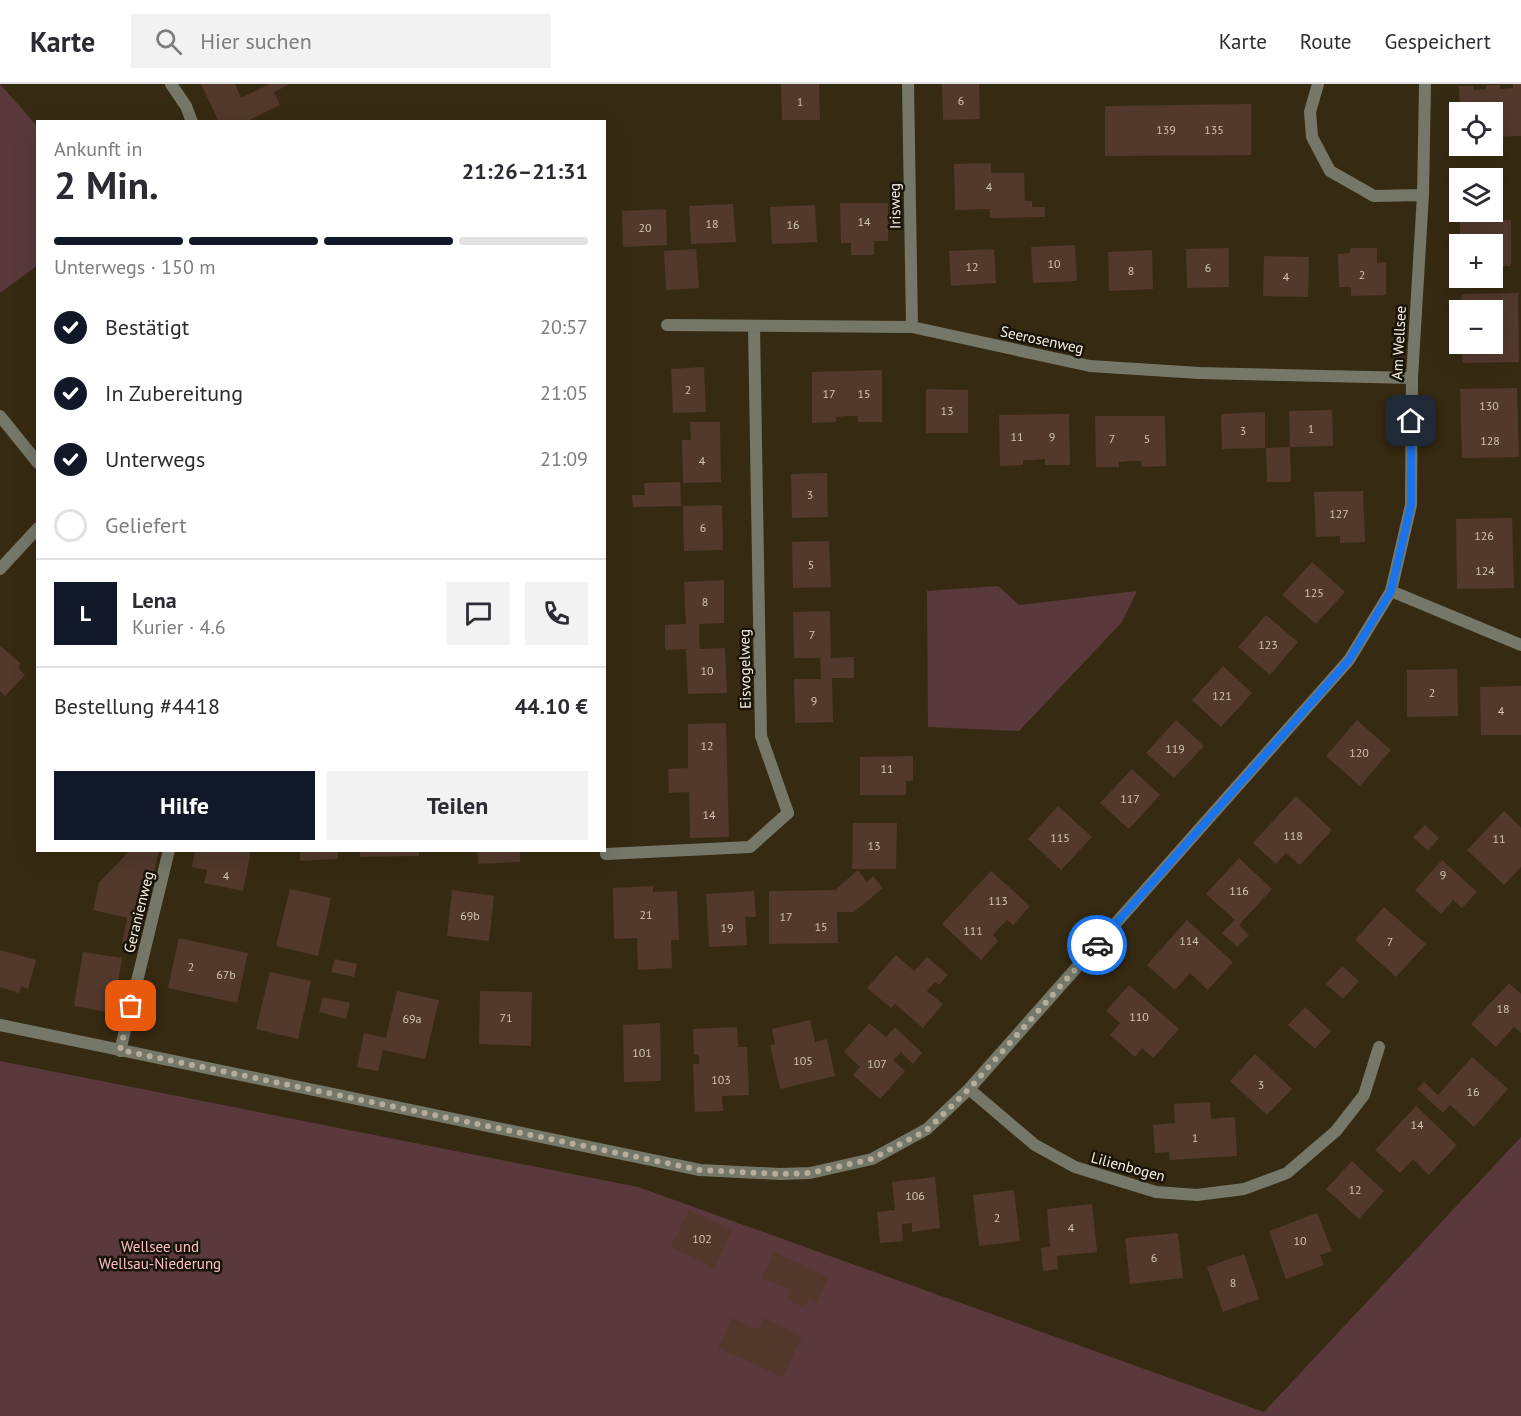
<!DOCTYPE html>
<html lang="de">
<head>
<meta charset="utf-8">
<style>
  body { margin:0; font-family:"PT Sans",sans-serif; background:#f2f2f3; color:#2b2b33; height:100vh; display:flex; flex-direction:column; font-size:22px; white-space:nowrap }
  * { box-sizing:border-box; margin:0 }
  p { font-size:20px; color:#7c7c81 }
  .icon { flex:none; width:33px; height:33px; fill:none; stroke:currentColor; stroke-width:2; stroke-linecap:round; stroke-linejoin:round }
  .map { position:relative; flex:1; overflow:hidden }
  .side { position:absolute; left:36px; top:36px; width:570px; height:732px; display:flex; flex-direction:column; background:#fff; border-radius:0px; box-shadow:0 6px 24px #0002 }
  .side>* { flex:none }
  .controls { position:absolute; left:1449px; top:18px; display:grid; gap:12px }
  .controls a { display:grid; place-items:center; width:54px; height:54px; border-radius:0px; background:#fff; box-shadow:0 6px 24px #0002; font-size:30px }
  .pin { position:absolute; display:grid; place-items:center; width:51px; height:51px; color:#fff; margin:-26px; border-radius:12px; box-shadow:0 3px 9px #0006 }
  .courier { position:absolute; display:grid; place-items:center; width:60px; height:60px; margin:-30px; border:4px solid #1a73e8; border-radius:50%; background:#fff; color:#222; box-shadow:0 2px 8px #0007 }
  .headline em { font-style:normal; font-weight:600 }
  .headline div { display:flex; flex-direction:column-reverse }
  .headline { display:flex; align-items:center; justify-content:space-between; height:102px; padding:0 18px }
  h1 { font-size:39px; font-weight:600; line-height:45px }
  .bar { display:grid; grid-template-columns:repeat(4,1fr); gap:9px 6px; align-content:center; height:72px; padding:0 18px }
  .bar i { height:8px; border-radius:4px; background:#e1e1e2 }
  .bar .selected { background:#111827 }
  .bar p { grid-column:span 4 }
  .line { display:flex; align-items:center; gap:15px; padding:0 18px; border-top:2px solid #e1e1e2 }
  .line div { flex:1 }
  .round { display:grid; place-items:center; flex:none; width:63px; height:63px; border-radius:0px; background:#f2f2f3 }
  ol { padding:0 18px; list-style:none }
  li { display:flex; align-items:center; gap:18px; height:66px }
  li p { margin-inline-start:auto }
  li .icon { padding:6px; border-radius:50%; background:#111827; color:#fff; stroke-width:4 }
  li:last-child { color:#7c7c81 }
  li i { width:33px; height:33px; border:3px solid #e1e1e2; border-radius:50% }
  .cta { display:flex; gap:12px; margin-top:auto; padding:12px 18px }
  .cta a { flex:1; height:69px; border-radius:0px; background:#111827; color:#fff; font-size:24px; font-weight:600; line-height:69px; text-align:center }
  .cta a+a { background:#f2f2f3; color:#2b2b33 }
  header { display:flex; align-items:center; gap:36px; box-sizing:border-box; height:84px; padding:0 30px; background:#fff; border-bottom:2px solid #e1e1e2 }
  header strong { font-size:28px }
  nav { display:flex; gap:33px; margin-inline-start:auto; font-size:21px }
  .search { width:420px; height:54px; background:#f2f2f3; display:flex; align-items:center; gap:15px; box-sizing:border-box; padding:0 21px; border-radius:0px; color:#7c7c81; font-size:22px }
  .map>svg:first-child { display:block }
  .green { fill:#59393c }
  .building { fill:#52392c }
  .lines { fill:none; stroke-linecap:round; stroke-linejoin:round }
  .service { stroke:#757868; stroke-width:12 }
  .minor { stroke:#757868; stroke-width:12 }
  .done { stroke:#b6ac9a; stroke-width:6; stroke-dasharray:0 10.8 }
  .route { stroke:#1a73e8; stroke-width:8 }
  .labels { text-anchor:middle; stroke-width:5; stroke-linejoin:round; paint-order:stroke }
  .number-label { font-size:12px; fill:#d0c4b5 }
  .street-label { font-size:15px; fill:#faf2e3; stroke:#191409 }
  .park-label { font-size:15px; fill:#fbc1c5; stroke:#191409 }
</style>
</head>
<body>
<header>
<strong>Karte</strong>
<div class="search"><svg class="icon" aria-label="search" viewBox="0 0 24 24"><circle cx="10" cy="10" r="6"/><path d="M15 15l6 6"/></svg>Hier suchen</div>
<nav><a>Karte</a><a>Route</a><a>Gespeichert</a></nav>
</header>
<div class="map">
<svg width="1521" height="1332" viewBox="0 0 1521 1332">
  <rect width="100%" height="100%" fill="#372a12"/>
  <path class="green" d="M0,0L37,42L38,181L0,209Z
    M998,502L1019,521L1137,507L1122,538L1019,647L928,643L927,507Z
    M0,977L638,1103L1264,1328L1521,1053V1332H0Z"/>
  <path class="building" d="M201,0H235L241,14L270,0H290L274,8L280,21L245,38H219Z
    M781,0H819L820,36H782Z
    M942,0H979L980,35L943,36Z
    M1513,0H1521V52L1492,53V28H1460L1459,2H1473L1474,6L1486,5V1H1500V5L1513,4Z
    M1251,20V71L1105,72V22Z
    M991,79V89H1024L1025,117H1032V123H1045V133L990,134V125L955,126L954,80Z
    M840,119H888V157H874V171H851V159H841Z
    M733,120L736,158L691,160L689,122Z
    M815,121L817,158L772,160L770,123Z
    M666,125L667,161L623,163L622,127Z
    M1511,136V182H1492V160H1460V137Z
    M1075,161L1077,197L1033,199L1031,163Z
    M1229,164V203L1187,204L1186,165Z
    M1350,164H1377V179L1386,178V211L1351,212V203H1339L1338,170L1350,169Z
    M696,165L699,204L666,206L664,167Z
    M994,165L996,199L951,202L949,167Z
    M1152,166L1153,205L1109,207L1108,168Z
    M1264,172L1309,173L1308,213L1263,212Z
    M1518,209L1519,278L1462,279V260H1492V226H1462L1461,210Z
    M704,283L706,328L673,329L671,285Z
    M882,286V338H858V332H847L836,333V338L812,339V288Z
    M1517,304L1519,373L1462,374L1460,305Z
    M926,305L968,306V349H926Z
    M1332,326L1333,362L1290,363L1291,398H1267L1266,364L1290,363L1289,327Z
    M1265,328V364L1222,365L1221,330Z
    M1069,330L1070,381H1045V375L1034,376H1023V381L1000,382L999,331Z
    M1095,332H1165L1166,382L1142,383L1141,377H1130L1119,378V383H1096Z
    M690,338H720L721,398L683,399L682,356H691Z
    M827,389L828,433L792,434L791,390Z
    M680,398L681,422L633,423L632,411H645L644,399Z
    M1363,407L1365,458L1340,459V452L1316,453L1314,408Z
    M722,421L723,466L684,467L683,422Z
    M1512,434L1514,504L1457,505L1456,435Z
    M829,457L831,503L793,504L792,458Z
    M1312,478L1345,508L1316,540L1282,511Z
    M724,496V539L699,540V553L700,565L725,564L727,609L688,610L686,565L665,566V541L686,540L684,498Z
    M830,527L831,574L854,573V594H832L833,638L795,639L794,595H821L820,574H794L793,528Z
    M1266,531L1298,558L1270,591L1238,563Z
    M0,561L21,580L18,584L25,591L5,612L0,607Z
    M1223,582L1252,609L1221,643L1192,616Z
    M1457,585L1458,632L1407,633V586Z
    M1521,602V651H1481L1480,603Z
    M1176,636L1204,662L1174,694L1146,669Z
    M1357,636L1391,666L1360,702L1326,672Z
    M726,639L729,753L690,754L689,708L669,709L668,685L688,684V640Z
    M913,672V697H906V711H860V673Z
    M1132,685L1160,711L1129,745L1100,719Z
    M1296,712L1332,746L1300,781L1286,769L1276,780L1253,759Z
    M1058,722L1092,753L1061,786L1028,755Z
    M1504,727L1521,744V783L1504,801L1467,766Z
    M853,739H897L896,785H852Z
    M1425,741L1439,754L1428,767L1413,753Z
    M130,766H159L137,864L122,860L127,834L93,826L99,799Z
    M195,766H251L243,807L204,799L207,786L192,783Z
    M300,766H338V775L300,777Z
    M360,766H419V772L360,773Z
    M477,766H520V778L478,780Z
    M1239,774L1272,805L1239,841L1249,851L1237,863L1222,849L1235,836L1206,810Z
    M1442,776L1477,808L1462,824L1453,816L1441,830L1415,806Z
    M858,786L867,798L873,792L883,804L854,828H837L838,859L769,860V807L837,806L836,805Z
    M991,787L1030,822L1013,841L1007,836L1000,843L993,851L998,857L981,876L942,840Z
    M653,802V808L677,807L679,856H671L672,884L638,886L637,854L614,855L613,804Z
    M290,805L331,814L318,872L276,862Z
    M452,806L494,812L489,857L447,852Z
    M754,807L756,833H745L747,861L709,863L706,810Z
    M1384,823L1426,860L1396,893L1355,856Z
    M1187,836L1233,878L1208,906L1190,889L1175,906L1147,881Z
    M179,854L248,869L237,919L168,904Z
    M0,866L36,876L28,905L21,902L19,909L0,903Z
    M83,868L122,874L113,929L74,922Z
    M896,871L914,887L927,873L948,891L939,901L935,898L927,907L943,920L923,944L895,920L891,924L867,904Z
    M335,875L357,880L354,893L331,888Z
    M1342,882L1359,897L1343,915L1326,900Z
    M270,888L311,897L298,955L256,945Z
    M1509,899L1521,910V949L1514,943L1496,963L1471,940Z
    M1129,901L1179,945L1153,974L1142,964L1135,973L1110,951L1120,939L1106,927Z
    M397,907L439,916L425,975L383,966L378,987L357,983L364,949L386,954Z
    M480,907L532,908L531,962L479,960Z
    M323,913L350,919L346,935L319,928Z
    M1305,923L1331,947L1315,965L1288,941Z
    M810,936L815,958L827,955L835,992L780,1005L770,961L775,960L772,945Z
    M660,939L661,997L624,998L623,941Z
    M869,939L886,953L895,943L922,969L913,980L901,968L893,976L905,987L880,1015L853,991L860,983L844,968Z
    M737,943L738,963H747L749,1011L722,1012L723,1027L695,1028L693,980H699V970L694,971L693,945Z
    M1255,970L1292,1005L1267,1031L1230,997Z
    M1472,973L1508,1005L1474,1043L1450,1021L1443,1029L1417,1005L1424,998L1438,1011Z
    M1210,1018L1211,1035L1235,1033L1237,1072L1170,1076L1169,1068L1155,1069L1153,1041L1175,1039L1174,1020Z
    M1416,1022L1457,1061L1429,1091L1413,1075L1400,1089L1375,1066Z
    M1352,1077L1384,1107L1359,1135L1326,1105Z
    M935,1093L940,1144L912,1148V1139L902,1140L903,1157L880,1159L877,1128L895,1126L892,1098Z
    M1014,1106L1020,1157L979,1162L973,1111Z
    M1092,1120L1097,1168L1057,1172L1058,1185L1043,1187L1041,1164L1050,1163L1047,1125Z
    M689,1126L732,1147L714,1184L671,1163Z
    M1317,1129L1332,1167L1320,1171L1324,1181L1286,1195L1269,1147Z
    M1178,1149L1183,1194L1130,1200L1125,1154Z
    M774,1168L829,1193L817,1219L808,1215L804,1223L786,1215L790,1206L762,1194Z
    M1244,1170L1259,1215L1223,1228L1207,1183Z
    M732,1234L758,1246L764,1234L802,1252L783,1293L718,1264Z"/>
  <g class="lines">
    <path class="service" d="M606,770L750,763L788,729"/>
    <path class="minor" d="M171,0L186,22L192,38
      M908,0L912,243
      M1318,0L1310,28L1312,53L1330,87L1374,112L1423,111
      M667,241L912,243L1090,282L1199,289L1412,294
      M754,242L761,652L788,729
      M0,332L38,379
      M0,485L38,444
      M1391,507L1521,561
      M0,941L700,1086L780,1090L810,1089L872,1075L927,1045L969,1005L1349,576L1391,507L1411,421L1412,294L1423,111L1425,0
      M120,967L169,766
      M969,1005L1035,1061L1075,1083L1156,1108L1197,1111L1244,1105L1287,1089L1336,1047L1364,1011L1379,963"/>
  </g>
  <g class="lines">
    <path class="done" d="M131,922L120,966L700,1086L780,1090L810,1089L872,1075L927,1046L969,1005L1097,861"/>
    <path class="route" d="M1097,861L1349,576L1391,507L1411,421V337"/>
  </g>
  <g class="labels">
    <g class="number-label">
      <text x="961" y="21">6</text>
      <text x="800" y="22">1</text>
      <text x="1166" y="50">139</text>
      <text x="1214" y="50">135</text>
      <text x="989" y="107">4</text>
      <text x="864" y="142">14</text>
      <text x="712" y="144">18</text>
      <text x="793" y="145">16</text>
      <text x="645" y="148">20</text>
      <text x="1054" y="184">10</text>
      <text x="972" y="187">12</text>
      <text x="1208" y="188">6</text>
      <text x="1131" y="191">8</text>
      <text x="1362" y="195">2</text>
      <text x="1286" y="197">4</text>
      <text x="688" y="310">2</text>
      <text x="829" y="314">17</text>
      <text x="864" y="314">15</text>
      <text x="1489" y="326">130</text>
      <text x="947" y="331">13</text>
      <text x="1311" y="349">1</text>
      <text x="1243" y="351">3</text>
      <text x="1017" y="357">11</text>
      <text x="1052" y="357">9</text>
      <text x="1112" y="359">7</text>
      <text x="1147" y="359">5</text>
      <text x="1490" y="361">128</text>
      <text x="702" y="381">4</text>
      <text x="810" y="415">3</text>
      <text x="1339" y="434">127</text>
      <text x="703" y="448">6</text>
      <text x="1484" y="456">126</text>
      <text x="811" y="485">5</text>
      <text x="1485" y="491">124</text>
      <text x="1314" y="513">125</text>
      <text x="705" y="522">8</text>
      <text x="812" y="555">7</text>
      <text x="1268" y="565">123</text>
      <text x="707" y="591">10</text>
      <text x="1432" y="613">2</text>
      <text x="1222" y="616">121</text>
      <text x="814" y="621">9</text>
      <text x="1501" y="631">4</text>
      <text x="707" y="666">12</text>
      <text x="1175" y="669">119</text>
      <text x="1359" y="673">120</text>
      <text x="887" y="689">11</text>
      <text x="1130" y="719">117</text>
      <text x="709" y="735">14</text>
      <text x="1293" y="756">118</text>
      <text x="1060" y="758">115</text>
      <text x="1499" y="759">11</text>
      <text x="874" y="766">13</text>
      <text x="1443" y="795">9</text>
      <text x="226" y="796">4</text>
      <text x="1239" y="811">116</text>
      <text x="998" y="821">113</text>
      <text x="646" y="835">21</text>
      <text x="470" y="836">69b</text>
      <text x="786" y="837">17</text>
      <text x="821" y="847">15</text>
      <text x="727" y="848">19</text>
      <text x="973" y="851">111</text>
      <text x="1189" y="861">114</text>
      <text x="1390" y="862">7</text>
      <text x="191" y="887">2</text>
      <text x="226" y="895">67b</text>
      <text x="1503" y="929">18</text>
      <text x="1139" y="937">110</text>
      <text x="506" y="938">71</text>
      <text x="412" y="939">69a</text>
      <text x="642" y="973">101</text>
      <text x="803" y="981">105</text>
      <text x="877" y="984">107</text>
      <text x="721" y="1000">103</text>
      <text x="1261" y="1005">3</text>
      <text x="1473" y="1012">16</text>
      <text x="1417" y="1045">14</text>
      <text x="1195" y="1058">1</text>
      <text x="1355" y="1110">12</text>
      <text x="915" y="1116">106</text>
      <text x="997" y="1138">2</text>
      <text x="1071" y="1148">4</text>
      <text x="702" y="1159">102</text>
      <text x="1300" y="1161">10</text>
      <text x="1154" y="1178">6</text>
      <text x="1233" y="1203">8</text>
    </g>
    <g class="street-label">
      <text transform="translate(895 122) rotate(-91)" y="5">Irisweg</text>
      <text transform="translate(1042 256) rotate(12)" y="5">Seerosenweg</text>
      <text transform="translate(1399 259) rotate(-87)" y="5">Am Wellsee</text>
      <text transform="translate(745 585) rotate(-91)" y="5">Eisvogelweg</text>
      <text transform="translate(139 828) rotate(-76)" y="5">Geranienweg</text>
      <text transform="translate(1128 1083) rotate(15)" y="5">Lilienbogen</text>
    </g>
    <g class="park-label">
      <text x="160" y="1168">Wellsee und<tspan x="160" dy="17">Wellsau-Niederung</tspan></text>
    </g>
  </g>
</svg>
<div class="controls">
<a><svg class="icon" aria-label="locate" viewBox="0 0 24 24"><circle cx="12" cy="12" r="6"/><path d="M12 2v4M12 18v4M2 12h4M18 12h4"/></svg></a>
<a><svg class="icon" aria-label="layers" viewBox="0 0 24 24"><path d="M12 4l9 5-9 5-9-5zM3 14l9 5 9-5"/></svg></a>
<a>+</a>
<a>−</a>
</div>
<div class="pin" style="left:131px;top:922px;background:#ea580c"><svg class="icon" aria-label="bag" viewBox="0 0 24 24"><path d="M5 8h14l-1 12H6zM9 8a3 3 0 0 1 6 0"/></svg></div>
<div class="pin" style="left:1411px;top:337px;background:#1f2937"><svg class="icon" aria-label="home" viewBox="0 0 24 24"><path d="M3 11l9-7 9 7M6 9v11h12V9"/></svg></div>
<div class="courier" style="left:1097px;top:861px"><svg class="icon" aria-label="car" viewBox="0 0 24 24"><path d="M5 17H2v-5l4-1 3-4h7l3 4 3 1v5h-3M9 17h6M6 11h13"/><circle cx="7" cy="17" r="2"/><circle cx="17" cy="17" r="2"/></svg></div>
<section class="side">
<div class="headline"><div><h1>2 Min.</h1><p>Ankunft in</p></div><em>21:26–21:31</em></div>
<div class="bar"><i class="selected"></i><i class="selected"></i><i class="selected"></i><i></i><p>Unterwegs · 150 m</p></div>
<ol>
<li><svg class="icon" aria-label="check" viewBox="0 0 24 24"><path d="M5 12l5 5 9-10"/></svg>Bestätigt<p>20:57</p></li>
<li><svg class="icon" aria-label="check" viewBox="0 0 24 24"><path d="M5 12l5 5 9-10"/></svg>In Zubereitung<p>21:05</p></li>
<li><svg class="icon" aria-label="check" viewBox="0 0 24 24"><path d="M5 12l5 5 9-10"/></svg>Unterwegs<p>21:09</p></li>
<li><i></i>Geliefert</li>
</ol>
<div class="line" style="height:108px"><b class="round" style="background:#111827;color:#fff">L</b><div><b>Lena</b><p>Kurier · 4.6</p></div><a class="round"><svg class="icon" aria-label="chat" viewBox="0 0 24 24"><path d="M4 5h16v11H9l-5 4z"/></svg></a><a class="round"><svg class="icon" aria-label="phone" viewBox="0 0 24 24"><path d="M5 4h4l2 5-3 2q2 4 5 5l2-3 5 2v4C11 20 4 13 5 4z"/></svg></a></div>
<div class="line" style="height:78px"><div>Bestellung #4418</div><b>44.10 €</b></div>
<div class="cta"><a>Hilfe</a><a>Teilen</a></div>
</section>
</div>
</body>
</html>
